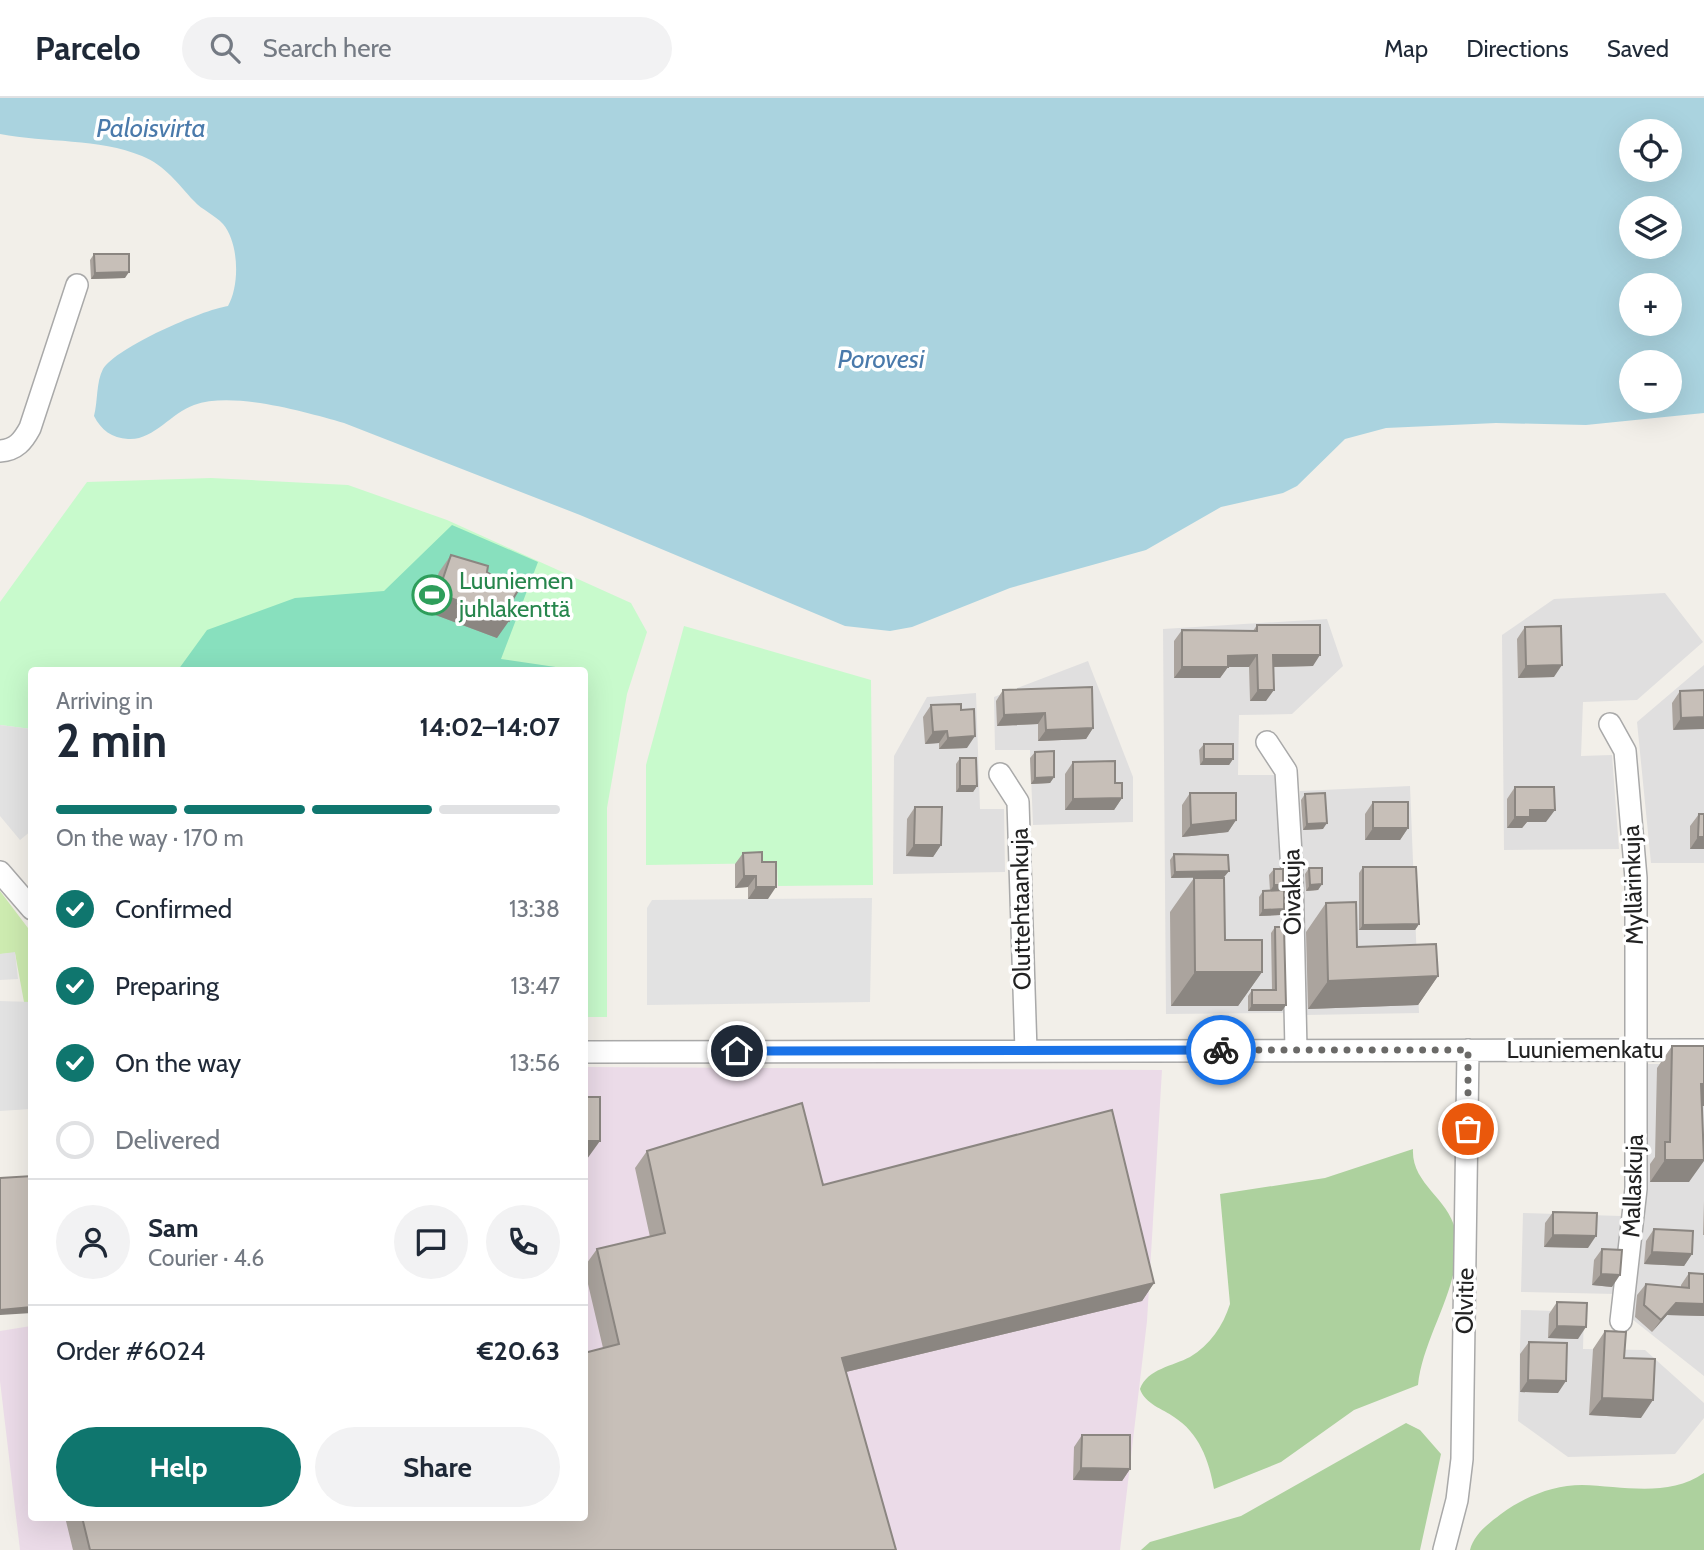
<!DOCTYPE html>
<html lang="en">
<head>
<meta charset="utf-8">
<style>
  body { margin:0; font-family:Cabin,sans-serif; background:#f2f2f3; color:#1f2937; height:100vh; display:flex; flex-direction:column; font-size:26px; white-space:nowrap }
  * { box-sizing:border-box; margin:0 }
  p { font-size:23px; color:#747a83 }
  .icon { flex:none; width:38px; height:38px; fill:none; stroke:currentColor; stroke-width:2; stroke-linecap:round; stroke-linejoin:round }
  .map { position:relative; flex:1; overflow:hidden }
  .details { position:absolute; left:28px; top:569px; width:560px; height:854px; display:flex; flex-direction:column; background:#fff; border-radius:7px; box-shadow:0 7px 28px #0002 }
  .details>* { flex:none }
  .tools { position:absolute; left:1619px; top:21px; display:grid; gap:14px }
  .tools a { display:grid; place-items:center; width:63px; height:63px; border-radius:50%; background:#fff; box-shadow:0 7px 28px #0002; font-size:35px }
  .pin { position:absolute; display:grid; place-items:center; width:60px; height:60px; color:#fff; margin:-30px; border:4px solid #fff; border-radius:50%; box-shadow:0 2px 7px #0007 }
  .courier { position:absolute; display:grid; place-items:center; width:70px; height:70px; margin:-35px; border:5px solid #1a73e8; border-radius:50%; background:#fff; color:#222; box-shadow:0 2px 9px #0007 }
  .head em { font-style:normal; font-weight:800 }
  .head div { display:flex; flex-direction:column-reverse }
  .head { display:flex; align-items:center; justify-content:space-between; height:119px; padding:0 28px }
  h1 { font-size:46px; font-weight:800; line-height:52px }
  .bar { display:grid; grid-template-columns:repeat(4,1fr); gap:10px 7px; align-content:center; height:84px; padding:0 28px }
  .bar i { height:9px; border-radius:5px; background:#e0e1e3 }
  .bar .current { background:#0f766e }
  .bar p { grid-column:span 4 }
  .line { display:flex; align-items:center; gap:18px; padding:0 28px; border-top:2px solid #e0e1e3 }
  .line div { flex:1 }
  .round { display:grid; place-items:center; flex:none; width:74px; height:74px; border-radius:37px; background:#f2f2f3 }
  ol { padding:0 28px; list-style:none }
  li { display:flex; align-items:center; gap:21px; height:77px }
  li p { margin-inline-start:auto }
  li .icon { padding:7px; border-radius:50%; background:#0f766e; color:#fff; stroke-width:4 }
  li:last-child { color:#747a83 }
  li i { width:38px; height:38px; border:4px solid #e0e1e3; border-radius:50% }
  .cta { display:flex; gap:14px; margin-top:auto; padding:14px 28px }
  .cta a { flex:1; height:80px; border-radius:42px; background:#0f766e; color:#fff; font-size:28px; font-weight:800; line-height:80px; text-align:center }
  .cta a+a { background:#f2f2f3; color:#1f2937 }
  header { display:flex; align-items:center; gap:42px; box-sizing:border-box; height:98px; padding:0 35px; background:#fff; border-bottom:2px solid #e0e1e3 }
  header strong { font-size:33px }
  nav { display:flex; gap:38px; margin-inline-start:auto; font-size:24px }
  .search { width:490px; height:63px; background:#f2f2f3; display:flex; align-items:center; gap:18px; box-sizing:border-box; padding:0 24px; border-radius:38px; color:#747a83; font-size:26px }
  .map>svg:first-child { display:block }
  .residential { fill:#e0dfdf }
  .industrial { fill:#ebdbe8 }
  .grass { fill:#cdebb0 }
  .forest { fill:#add19e }
  .park { fill:#c8facc }
  .pitch { fill:#88e0be }
  .parking { fill:#e2e2e2 }
  .water { fill:#aad3df; fill-rule:evenodd }
  .lines { fill:none; stroke-linecap:round; stroke-linejoin:round }
  .street-casing { stroke:#a9a9a9; stroke-width:24 }
  .street { stroke:#fff; stroke-width:21 }
  .wall { fill:#aba49e }
  .shaded-wall { fill:#8b8681 }
  .building { fill:#c7bfb8; stroke:#8b8681; stroke-width:2 }
  .done { stroke:#6b6a68; stroke-width:7; stroke-dasharray:0 12.6 }
  .route { stroke:#1a73e8; stroke-width:9 }
  .labels { text-anchor:middle; stroke-width:7; stroke-linejoin:round; paint-order:stroke }
  .leisure-label { font-size:24px; fill:#27864d; stroke:#fff; text-anchor:start }
  .street-label { font-size:24px; fill:#222; stroke:#fff }
  .water-label { font-size:26px; font-style:italic; fill:#4a7aab; stroke:#fff }
</style>
</head>
<body>
<header>
<strong>Parcelo</strong>
<div class="search"><svg class="icon" aria-label="search" viewBox="0 0 24 24"><circle cx="10" cy="10" r="6"/><path d="M15 15l6 6"/></svg>Search here</div>
<nav><a>Map</a><a>Directions</a><a>Saved</a></nav>
</header>
<div class="map">
<svg width="1704" height="1452" viewBox="0 0 1704 1452">
  <rect width="100%" height="100%" fill="#f2efe9"/>
  <path class="residential" d="M1665,495L1703,544L1637,602L1583,604L1581,658L1612,657L1619,751L1504,752L1502,537L1554,501Z
    M1327,521L1343,568L1292,616L1239,617L1238,677H1275L1281,750L1283,915L1166,916L1163,531Z
    M1088,563L1133,679V724L1033,727L1030,652H995L994,599Z
    M1704,567V765H1651L1637,624Z
    M976,595L980,711H1004L1005,774L893,776L894,658L927,599Z
    M1410,688L1419,915L1306,917L1300,693Z
    M1648,966H1704V1278L1632,1221L1645,1092Z
    M1523,1115L1621,1118L1616,1196L1521,1194Z
    M1521,1212L1584,1214L1583,1251L1645,1252L1704,1305V1320L1675,1356L1568,1359L1518,1323Z"/>
  <path class="industrial" d="M585,969L1162,972L1147,1223L1120,1452H20L0,1283V1233L31,1228L32,1419H584Z"/>
  <path class="grass" d="M0,793L31,834V904H24L15,855L0,856Z"/>
  <path class="forest" d="M1413,1051C1411,1085 1448,1100 1455,1131C1466,1183 1423,1236 1418,1287L1354,1312L1281,1364L1214,1391C1209,1362 1199,1335 1174,1319C1163,1311 1145,1306 1140,1291C1147,1271 1173,1268 1190,1259C1210,1247 1223,1228 1230,1206L1220,1096L1325,1080Z
    M1406,1325L1420,1332L1441,1356L1420,1452H1141L1150,1444L1241,1418Z
    M1704,1375V1452H1470C1474,1436 1488,1426 1501,1416C1524,1399 1553,1387 1582,1387C1622,1388 1668,1400 1704,1375Z"/>
  <path class="park" d="M211,380L348,387L447,422L631,505L647,534L627,596L607,710V919H585L584,572H32L31,631L0,627V504L87,384Z
    M684,528L871,582L873,787L778,788L777,765L646,767V667Z"/>
  <path class="pitch" d="M452,427L538,464L501,561L576,572H178L207,532L295,500L384,493Z"/>
  <path class="parking" d="M0,627L31,631V733L20,742L0,718Z
    M872,800L870,904L647,907V810L652,802Z
    M15,854L18,881L0,882V856Z
    M0,903L31,904V1011L0,1013Z"/>
  <path class="water" d="M0,0H1704V315L1586,327L1496,325L1386,330L1345,341L1297,388L1283,395L1221,409L1146,452L1010,490L912,529L890,533L845,528L580,417L344,325C305,314 233,293 194,307C171,315 153,343 128,341C112,340 101,332 94,318C98,303 96,284 103,271C117,249 202,212 228,208C240,187 239,145 223,126C215,117 202,112 194,103C177,85 166,68 142,58C99,40 46,45 0,36ZM1631,33H1670V72H1631ZM1631,110H1670V149H1631ZM1631,187H1670V226H1631ZM1631,264H1670V303H1631Z"/>
  <g class="lines">
    <g class="street-casing">
      <path id="street" d="M0,353C16,352 23,343 30,330L77,187
        M1610,626L1625,653L1636,780V1091L1621,1223
        M1267,644L1286,673L1292,773L1296,952
        M1000,676L1018,704L1026,953
        M0,774L32,811
        M584,954L1704,952
        M1444,1452L1457,1402L1462,1361L1468,952"/>
    </g>
    <use href="#street" class="street"/>
  </g>
  <path class="wall" d="M94,156L125,180L91,181L90,162Z
    M451,457L487,474L510,506L497,540L425,513L439,474Z
    M1257,527L1313,568L1274,569L1266,603H1250L1249,569H1228L1220,580H1174V543L1182,532L1253,533Z
    M1525,529L1554,579L1518,580L1517,541Z
    M1003,592L1093,630L1086,641L1038,643V626L997,628L996,603Z
    M1704,592L1673,632L1672,605L1680,593Z
    M931,607L967,650L939,651V645L925,646L923,619Z
    M1204,646L1233,661L1229,667H1200L1199,652Z
    M1035,654L1054,679L1050,685L1031,686L1030,660Z
    M960,660L977,688L973,694H956V666Z
    M1073,664L1115,685L1122,700L1114,712H1065V676Z
    M1515,689L1546,724H1527L1522,730H1507V701Z
    M1190,695L1236,722L1228,734L1182,739V707Z
    M1305,696L1323,731L1303,732L1301,702Z
    M1373,704L1408,730L1400,742H1365V716Z
    M915,709L941,747L933,759L906,758L907,721Z
    M1699,716H1704V751H1690V728Z
    M743,755L762,764L768,801H748V789L735,790V766Z
    M1174,756L1229,773L1224,779L1171,780L1170,762Z
    M1363,769L1419,826L1415,832H1359V775Z
    M1309,770L1322,786L1318,792L1306,793L1305,776Z
    M1274,771L1284,811L1280,817L1259,818V799L1263,793H1270L1269,777Z
    M1194,780L1225,842L1262,874L1238,908H1171L1170,814Z
    M1326,805L1357,849L1438,878L1418,907L1308,911L1306,834Z
    M1275,829L1282,913H1248V898L1252,892H1272L1271,835Z
    M1672,948L1702,1008L1689,1084H1650V1066L1655,1059L1657,970Z
    M647,1053L823,1087L1154,1185L1142,1203L846,1274L896,1452H73L65,1419H584L603,1250L584,1169L597,1151L650,1139L635,1070Z
    M1704,1103V1137H1703Z
    M1553,1114L1588,1150L1544,1149L1545,1125Z
    M1654,1131L1692,1156L1684,1168L1644,1166L1646,1143Z
    M1602,1151L1612,1189L1592,1187L1594,1162Z
    M1689,1175L1704,1176V1218L1667,1217L1652,1234L1635,1219L1637,1197L1646,1186L1681,1189V1187Z
    M1557,1204L1578,1241L1548,1240L1549,1216Z
    M1605,1233L1624,1260L1641,1320L1589,1317L1593,1251Z
    M1529,1244L1558,1295L1520,1294V1256Z
    M1082,1337L1130,1371L1122,1383L1073,1382L1074,1349Z"/>
  <path class="shaded-wall" d="M129,174L125,180L91,181L95,175Z
    M438,495L509,523L497,540L425,513Z
    M1257,557L1249,569H1220L1228,558Z
    M1273,557H1320L1313,568L1265,569Z
    M1562,567L1554,579L1518,580L1526,568Z
    M1182,569H1228L1220,580H1174Z
    M1258,592H1274L1266,603H1250Z
    M1045,615L1038,626L997,628L1004,617Z
    M1704,619V631L1673,632L1681,620Z
    M1093,630L1086,641L1038,643L1046,632Z
    M947,633L939,645L925,646L933,634Z
    M975,638L967,650L939,651L948,640Z
    M1204,661H1233L1229,667H1200Z
    M1054,679L1050,685L1031,686L1035,680Z
    M960,688H977L973,694H956Z
    M1122,700L1114,712H1065L1073,701Z
    M1530,712H1555L1546,724H1527L1522,730H1507L1515,719Z
    M1236,722L1228,734L1182,739L1191,727Z
    M1327,725L1323,731L1303,732L1307,726Z
    M1373,730H1408L1400,742H1365Z
    M1698,739H1704V751H1690Z
    M914,747H941L933,759L906,758Z
    M1229,773L1224,779L1171,780L1175,774Z
    M744,778H756L748,789L735,790Z
    M1322,786L1318,792L1306,793L1310,787Z
    M1274,787H1283L1279,793H1270Z
    M756,789H776L768,801H748Z
    M1284,811L1280,817L1259,818L1263,812Z
    M1419,826L1415,832H1359L1363,827Z
    M1195,874H1262L1238,908H1171Z
    M1438,878L1418,907L1308,911L1328,883Z
    M1252,907H1286L1282,913H1248Z
    M1701,986H1704V1008H1686Z
    M584,1043H600L587,1061H584Z
    M1665,1062H1704V1063L1689,1084H1650Z
    M1553,1137L1596,1138L1588,1150L1544,1149Z
    M1652,1154L1692,1156L1684,1168L1644,1166Z
    M1601,1176L1620,1177L1612,1189L1592,1187Z
    M1154,1185L1142,1203L829,1278L842,1260Z
    M1676,1205L1704,1206V1218L1667,1217L1652,1234L1661,1222Z
    M32,1209V1215L0,1217V1212Z
    M1557,1228L1586,1229L1578,1241L1548,1240Z
    M1528,1282L1566,1283L1558,1295L1520,1294Z
    M1602,1300L1653,1302L1641,1320L1589,1317Z
    M1081,1370L1130,1371L1122,1383L1073,1382Z"/>
  <path class="building" d="M94,156H129V174L95,175Z
    M451,457L488,468L487,474L517,494L510,506L516,511L509,523L438,495Z
    M1257,527H1320V557H1273L1274,592H1258L1257,557L1228,558V569H1182V532L1257,533Z
    M1561,528L1562,567L1526,568L1525,529Z
    M1092,589L1093,630L1046,632L1045,615L1004,617L1003,592Z
    M1704,592V619L1681,620L1680,593Z
    M961,606V612L974,611L975,638L948,640L947,633L933,634L931,607Z
    M1204,646H1233V661H1204Z
    M1054,653V679L1035,680V654Z
    M960,660H976L977,688H960Z
    M1115,663V685H1122V700L1073,701V664Z
    M1515,689H1554L1555,712H1530V719H1515Z
    M1190,695H1236V722L1191,727Z
    M1325,695L1327,725L1307,726L1305,696Z
    M1373,704H1408V730H1373Z
    M915,709H942L941,747H914Z
    M1699,716H1704V739H1698Z
    M762,754V764H776V789H756V778H744L743,755Z
    M1174,756L1228,757L1229,773L1175,774Z
    M1363,769H1416L1419,826L1363,827Z
    M1309,770H1322V786L1310,787Z
    M1274,771H1283V787H1274Z
    M1194,780H1224L1225,842H1262V874H1195Z
    M1284,792V811L1263,812V793Z
    M1356,804L1357,849L1436,846L1438,878L1328,883L1326,805Z
    M1275,829H1284L1286,907H1252V892H1276Z
    M1672,948H1704V986H1701L1704,1062H1665V1044H1670Z
    M584,999H600V1043H584Z
    M802,1005L823,1087L1112,1012L1154,1185L842,1260L896,1452H90L82,1419H584V1255L619,1246L597,1151L665,1135L647,1053Z
    M32,1078V1209L0,1212V1080Z
    M1553,1114L1597,1115L1596,1138L1553,1137Z
    M1654,1131L1693,1133L1692,1156L1652,1154Z
    M1602,1151L1622,1152L1620,1177L1601,1176Z
    M1689,1175L1704,1176V1206L1676,1205L1661,1222L1644,1207L1646,1186L1689,1190Z
    M1557,1204L1587,1205L1586,1229L1557,1228Z
    M1605,1233L1626,1234L1624,1260L1655,1261L1653,1302L1602,1300Z
    M1529,1244L1567,1245L1566,1283L1528,1282Z
    M1082,1337H1130V1371L1081,1370Z"/>
  <g class="lines">
    <path class="done" d="M1221,952H1468V1031"/>
    <path class="route" d="M737,953L1221,952"/>
  </g>
  <defs>
    <g id="stadium-ring" transform="scale(2.0125)"><circle r="9.5" fill="#fff" stroke="#2e9e5b" stroke-width="1.5"/><path d="M0-5a6.5 5 0 1 0 0 10a6.5 5 0 1 0 0-10ZM-3.5-1.8h7v3.6h-7Z" fill="#2e9e5b"/></g>
  </defs>
  <g fill-rule="evenodd">
    <use href="#stadium-ring" x="432" y="497"/>
  </g>
  <g class="labels">
    <g class="leisure-label">
      <text x="459" y="491">Luuniemen<tspan x="459" dy="28">juhlakenttä</tspan></text>
    </g>
    <g class="street-label">
      <text transform="translate(1633 787) rotate(-92)" y="8">Myllärinkuja</text>
      <text transform="translate(1292 794) rotate(-91)" y="8">Oivakuja</text>
      <text transform="translate(1021 811) rotate(-91)" y="8">Oluttehtaankuja</text>
      <text x="1585" y="960">Luuniemenkatu</text>
      <text transform="translate(1633 1088) rotate(-88)" y="8">Mallaskuja</text>
      <text transform="translate(1465 1203) rotate(-89)" y="8">Olvitie</text>
    </g>
    <g class="water-label">
      <text x="151" y="39">Paloisvirta</text>
      <text x="881" y="270">Porovesi</text>
    </g>
  </g>
</svg>
<div class="tools">
<a><svg class="icon" aria-label="locate" viewBox="0 0 24 24"><circle cx="12" cy="12" r="6"/><path d="M12 2v4M12 18v4M2 12h4M18 12h4"/></svg></a>
<a><svg class="icon" aria-label="layers" viewBox="0 0 24 24"><path d="M12 4l9 5-9 5-9-5zM3 14l9 5 9-5"/></svg></a>
<a>+</a>
<a>−</a>
</div>
<div class="pin" style="left:1468px;top:1031px;background:#ea580c"><svg class="icon" aria-label="bag" viewBox="0 0 24 24"><path d="M5 8h14l-1 12H6zM9 8a3 3 0 0 1 6 0"/></svg></div>
<div class="pin" style="left:737px;top:953px;background:#1f2937"><svg class="icon" aria-label="home" viewBox="0 0 24 24"><path d="M3 11l9-7 9 7M6 9v11h12V9"/></svg></div>
<div class="courier" style="left:1221px;top:952px"><svg class="icon" aria-label="bike" viewBox="0 0 24 24"><circle cx="6" cy="16" r="4"/><circle cx="18" cy="16" r="4"/><path d="M6 16l4-8h5l3 8M10 8l3 8H6M13 5h3"/></svg></div>
<section class="details">
<div class="head"><div><h1>2 min</h1><p>Arriving in</p></div><em>14:02–14:07</em></div>
<div class="bar"><i class="current"></i><i class="current"></i><i class="current"></i><i></i><p>On the way · 170 m</p></div>
<ol>
<li><svg class="icon" aria-label="check" viewBox="0 0 24 24"><path d="M5 12l5 5 9-10"/></svg>Confirmed<p>13:38</p></li>
<li><svg class="icon" aria-label="check" viewBox="0 0 24 24"><path d="M5 12l5 5 9-10"/></svg>Preparing<p>13:47</p></li>
<li><svg class="icon" aria-label="check" viewBox="0 0 24 24"><path d="M5 12l5 5 9-10"/></svg>On the way<p>13:56</p></li>
<li><i></i>Delivered</li>
</ol>
<div class="line" style="height:126px"><a class="round"><svg class="icon" aria-label="person" viewBox="0 0 24 24"><circle cx="12" cy="8" r="4"/><path d="M4 21q1-7 8-7t8 7"/></svg></a><div><b>Sam</b><p>Courier · 4.6</p></div><a class="round"><svg class="icon" aria-label="chat" viewBox="0 0 24 24"><path d="M4 5h16v11H9l-5 4z"/></svg></a><a class="round"><svg class="icon" aria-label="phone" viewBox="0 0 24 24"><path d="M5 4h4l2 5-3 2q2 4 5 5l2-3 5 2v4C11 20 4 13 5 4z"/></svg></a></div>
<div class="line" style="height:91px"><div>Order #6024</div><b>€20.63</b></div>
<div class="cta"><a>Help</a><a>Share</a></div>
</section>
</div>
</body>
</html>
